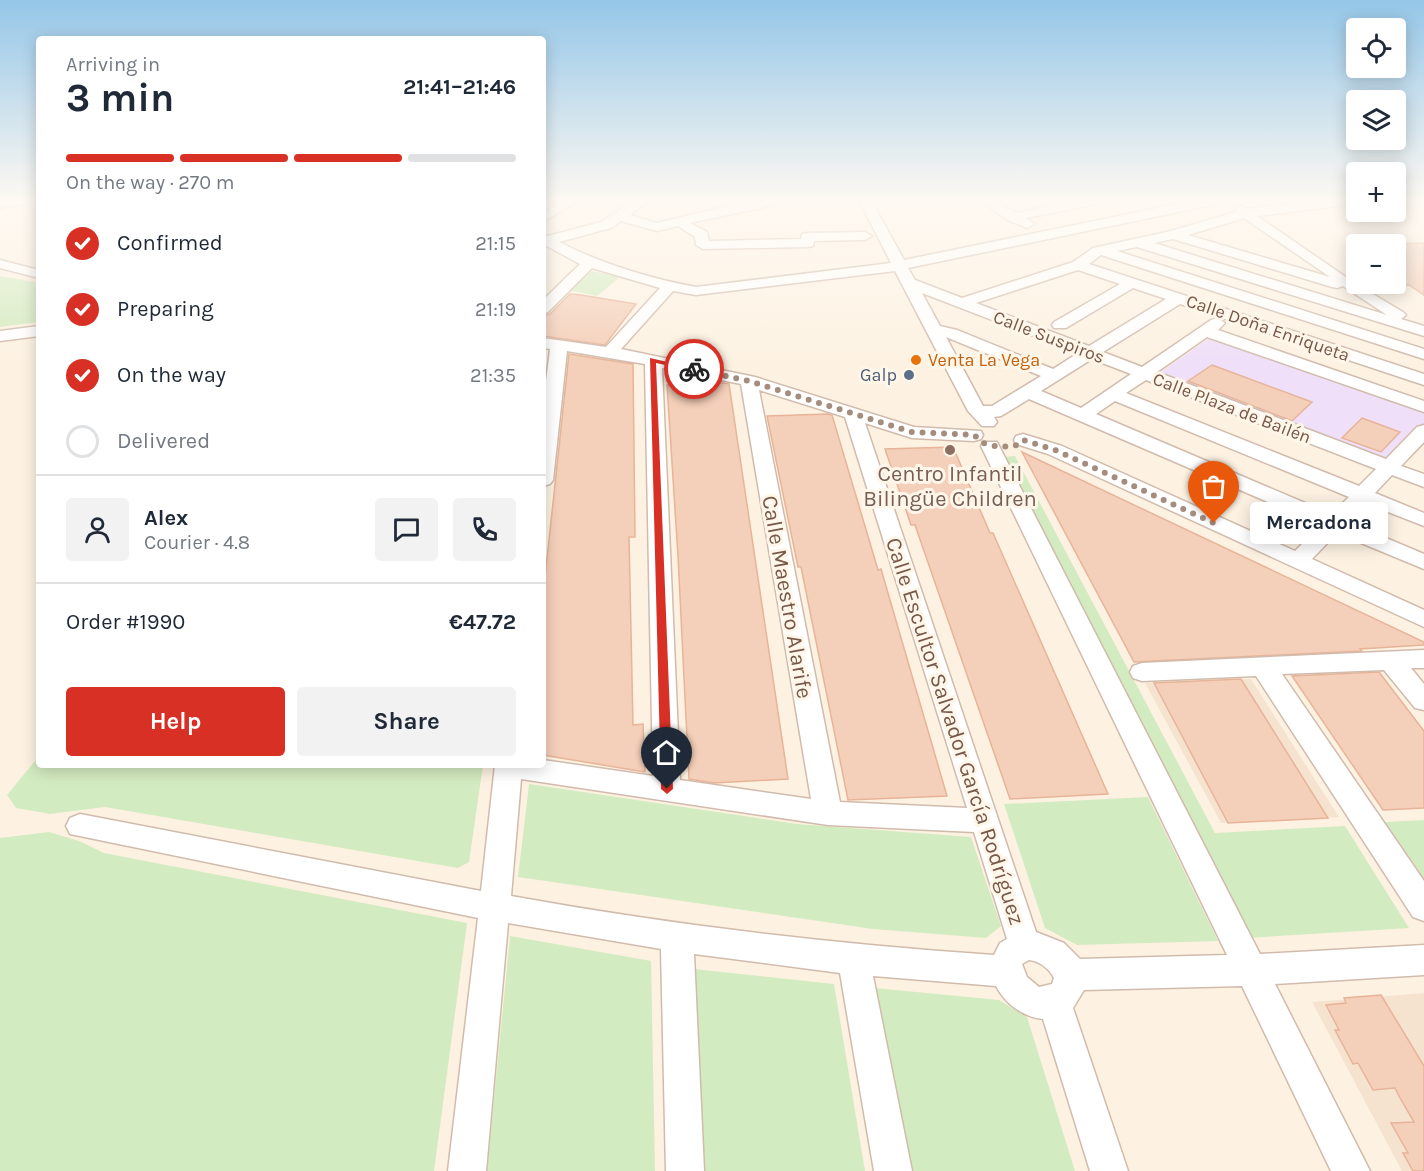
<!DOCTYPE html>
<html lang="en">
<head>
<meta charset="utf-8">
<style>
  body { margin:0; font-family:Karla,sans-serif; background:#f2f2f3; color:#1f2937; height:100vh; display:flex; flex-direction:column; font-size:22px; white-space:nowrap }
  * { box-sizing:border-box; margin:0 }
  p { font-size:20px; color:#747a83 }
  .icon { flex:none; width:33px; height:33px; fill:none; stroke:currentColor; stroke-width:2; stroke-linecap:round; stroke-linejoin:round }
  .map { position:relative; flex:1; overflow:hidden }
  .panel { position:absolute; left:36px; top:36px; width:510px; height:732px; display:flex; flex-direction:column; background:#fff; border-radius:6px; box-shadow:0 3px 15px #0003 }
  .panel>* { flex:none }
  .controls { position:absolute; left:1346px; top:18px; display:grid; gap:12px }
  .controls a { display:grid; place-items:center; width:60px; height:60px; border-radius:6px; background:#fff; box-shadow:0 3px 15px #0003; font-size:30px }
  .pin { position:absolute; display:grid; place-items:center; width:51px; height:51px; color:#fff; margin:-62px -26px; border-radius:50% 50% 50% 0; rotate:-45deg; box-shadow:0 0 6px #0007 }
  .pin .icon { rotate:45deg }
  .courier { position:absolute; display:grid; place-items:center; width:60px; height:60px; margin:-30px; border:4px solid #d93025; border-radius:50%; background:#fff; color:#222; box-shadow:0 2px 8px #0007 }
  .bubble { position:absolute; height:42px; border-radius:6px; background:#fff; box-shadow:0 3px 15px #0003; font-size:20px; font-weight:700; line-height:42px; text-align:center }
  .overview em { font-style:normal; font-weight:700 }
  .overview div { display:flex; flex-direction:column-reverse }
  .overview { display:flex; align-items:center; justify-content:space-between; height:102px; padding:0 30px }
  h1 { font-size:39px; font-weight:700; line-height:45px }
  .bar { display:grid; grid-template-columns:repeat(4,1fr); gap:9px 6px; align-content:center; height:72px; padding:0 30px }
  .bar i { height:8px; border-radius:4px; background:#e0e1e3 }
  .bar .on { background:#d93025 }
  .bar p { grid-column:span 4 }
  .line { display:flex; align-items:center; gap:15px; padding:0 30px; border-top:2px solid #e0e1e3 }
  .line div { flex:1 }
  .round { display:grid; place-items:center; flex:none; width:63px; height:63px; border-radius:6px; background:#f2f2f3 }
  ol { padding:0 30px; list-style:none }
  li { display:flex; align-items:center; gap:18px; height:66px }
  li p { margin-inline-start:auto }
  li .icon { padding:6px; border-radius:50%; background:#d93025; color:#fff; stroke-width:4 }
  li:last-child { color:#747a83 }
  li i { width:33px; height:33px; border:3px solid #e0e1e3; border-radius:50% }
  .button { display:flex; gap:12px; margin-top:auto; padding:12px 30px }
  .button a { flex:1; height:69px; border-radius:6px; background:#d93025; color:#fff; font-size:24px; font-weight:700; line-height:69px; text-align:center }
  .button a+a { background:#f2f2f3; color:#1f2937 }
  .map>svg:first-child { display:block }
  .residential { fill:#f5e3d0 }
  .education { fill:#efdff9 }
  .green { fill:#d3ebc0 }
  .building { fill:#f4cfb9; stroke:#e7b499; stroke-width:1.5 }
  .lines { fill:none; stroke-linecap:round; stroke-linejoin:round }
  .minor-casing { stroke:#d1bbac; stroke-width:3 }
  .minor { fill:#fff; fill-rule:evenodd }
  .route { fill:#d93025 }
  .done { stroke:#a58d7e; stroke-width:6; stroke-dasharray:0 10.8 }
  .food-dot { fill:#e8710a; stroke:#fff6ea; stroke-width:2 }
  .service-dot { fill:#5c6f8a; stroke:#fff6ea; stroke-width:2 }
  .education-dot { fill:#8d6e63; stroke:#fff6ea; stroke-width:2 }
  .labels { text-anchor:middle; stroke-width:6; stroke-linejoin:round; paint-order:stroke }
  .far-street-label { font-size:18px; fill:#765748; stroke:#fff6ea }
  .far-food-label { font-size:18px; fill:#c56008; stroke:#fff6ea; text-anchor:start }
  .far-service-label { font-size:18px; fill:#4e5e75; stroke:#fff6ea; text-anchor:end }
  .education-label { font-size:22px; fill:#785e54; stroke:#fff6ea }
  .street-label { font-size:22px; fill:#765748; stroke:#fff6ea }
</style>
</head>
<body>
<div class="map">
<svg width="1424" height="1171" viewBox="0 0 1424 1171">
  <rect width="100%" height="100%" fill="#fdf2e2"/>
  <path class="residential" d="M1251,679L1339,817L1221,823L1145,683Z
    M1424,993V1171H1402L1312,1002Z"/>
  <path class="education" d="M1212,336L1424,411V424L1387,462L1158,374Z"/>
  <path class="green" d="M592,271L620,277L597,296L568,290Z
    M0,276L39,283V322L0,327Z
    M1015,456L1215,833L1345,826L1409,928L1247,938L1003,457Z
    M39,756V765H483L469,862L458,868L105,807L50,814L16,808L7,795Z
    M529,784L797,824L971,837L1001,926L986,938L873,929L518,877Z
    M1148,797L1218,941L1077,945L1045,928L1004,804Z
    M1424,820V878L1385,822Z
    M49,832L79,841L104,853L467,923L434,1171H0V838Z
    M510,936L651,961L655,1171H487Z
    M694,969L834,984L865,1171H703Z
    M875,988L999,1000L1027,1017L1075,1171H911Z"/>
  <path class="building" d="M1424,243V295L1409,285L1395,286V244Z
    M570,294L581,295L636,304L605,345L543,336V316L550,314Z
    M569,354L633,364L635,537H629L633,725L643,724L645,772L543,755V596Z
    M1212,365L1312,402L1292,421L1188,381Z
    M724,383L729,384L788,779L714,783L689,779L678,556L667,385Z
    M828,414L832,415L878,570L881,569L947,796L848,800L801,567H798L767,416Z
    M1362,418L1400,432L1381,452L1342,438Z
    M953,447L990,533H993L1108,794L1010,799L915,525H911L885,449Z
    M1022,452L1424,642V645L1360,649L1362,651L1134,662Z
    M1379,672L1424,731V808L1383,810L1292,676Z
    M1241,679L1328,818L1228,823L1154,683Z
    M1381,995L1424,1066V1171H1413L1403,1153H1408L1391,1123L1414,1122L1400,1098L1395,1088L1373,1090L1358,1063L1353,1064L1335,1030H1339L1326,1005L1346,1003L1344,998Z"/>
  <g class="lines">
    <g class="minor-casing">
      <path id="minor" d="M0,200H29L27,203L0,208Z
        M564,200H579L543,222V213Z
        M635,200H650L630,215L657,223L748,201L785,200L779,204L690,223L707,232L709,241L801,239L802,234L807,233L865,232L872,236L865,240L814,241L813,246L808,247L703,249L696,245L695,237L678,226L657,231L621,221L611,228L559,242C602,264 648,278 696,287L891,263L859,200H871L904,260L1197,200H1223L1217,204L908,268L915,280L962,298L1073,262L1093,248L1171,231L1236,212V207L1241,206L1248,209L1320,200H1356V203L1353,204L1257,216L1356,284L1403,312L1406,315L1401,319L1424,326V336L1137,247L1117,251L1424,349V359L1101,255L1089,264L1424,374V385L1180,304L1103,352L1142,367L1211,320L1217,318L1225,323L1218,330L1424,401V412L1207,337L1157,372L1386,459L1417,427L1424,425V442L1401,466L1424,474V487L1392,475L1375,493L1424,513V526L1365,503L1348,522L1424,554V569L1337,533L1312,559L1424,610V627L1048,454L1016,444L1014,440L1016,436L1023,434L1062,446L1295,551L1321,525L1029,399L1001,416L994,417L997,422L994,426H982L968,411L895,271L696,295L673,291L621,349L755,377L914,427L981,431L983,435L981,439L974,441L912,438L865,423L1036,932L1064,943L1080,959L1227,955L981,446L983,442H997L1260,954L1424,945V975L1275,984L1370,1171H1331L1242,986L1084,990L1073,1008L1128,1171H1090L1043,1019C1022,1017 1005,1003 996,986L873,976L912,1171H874L840,973L694,954L704,1171H666L661,949L508,923L486,1171H448L478,918L70,834L66,826L70,818L80,814L481,891L495,765H543V760L653,776L645,364L567,351L553,480L550,484L543,486V405L550,349L543,348V338L606,347L660,288L592,268L548,312L543,314V300L580,264L543,244V235L548,236L601,222ZM1244,218L1330,277L1188,235ZM1173,239L1332,287L1337,288L1343,286L1387,315L1154,243ZM1078,270L1120,284L1054,322L1052,325L1054,328H1066L1133,288L1166,299L1089,346L976,303ZM922,293L1078,353L1053,369L957,330L940,326ZM946,337L1041,376L992,406H983ZM1092,359L1131,374L1081,408L1041,391ZM662,368L741,384L811,799L680,780ZM1146,380L1376,469L1359,486L1126,393ZM759,390L845,417L967,808L840,802ZM1115,401L1349,497L1331,514L1096,414ZM521,779L828,825L974,832L1007,939L1000,943L994,955C832,944 671,925 511,896ZM1029,960C1039,961 1049,968 1054,978L1052,984L1039,987L1027,977L1022,964Z
        M978,200H994L1016,213L1077,200H1103L1097,204L1026,218L1034,224L1027,228L1008,220Z
        M0,260L39,270V278L0,268Z
        M39,326V336L0,341V331Z
        M1424,650V668H1411L1424,684V710L1415,708L1384,670L1282,674L1424,881V921L1413,917L1256,676L1142,681L1133,678L1130,672L1133,666L1142,663Z"/>
    </g>
    <use href="#minor" class="minor"/>
  </g>
  <linearGradient id="sky" x2="0" y2="1"><stop stop-color="#94c6e8"/><stop offset="0.55" stop-color="#fef9f2"/><stop offset="1" stop-color="#fef9f2" stop-opacity="0"/></linearGradient>
  <rect width="1424" height="364" fill="url(#sky)"/>
  <path class="route" d="M650,358L698,369L694,371L656,363L673,789L667,794L661,789Z"/>
  <g class="lines">
    <path class="done" d="M694,369L749,381L912,432L974,435L983,443L999,447L1015,446L1023,440L1055,450L1214,523"/>
  </g>
  <circle class="food-dot" cx="916" cy="360" r="6"/>
  <circle class="service-dot" cx="909" cy="375" r="6"/>
  <circle class="education-dot" cx="950" cy="450" r="6"/>
  <g class="labels">
    <g class="far-street-label">
      <text transform="translate(1268 328) rotate(19)" y="6">Calle Doña Enriqueta</text>
      <text transform="translate(1049 337) rotate(21)" y="6">Calle Suspiros</text>
      <text transform="translate(1232 408) rotate(21)" y="6">Calle Plaza de Bailén</text>
    </g>
    <g class="far-food-label">
      <text x="928" y="366">Venta La Vega</text>
    </g>
    <g class="far-service-label">
      <text x="897" y="381">Galp</text>
    </g>
    <g class="education-label">
      <text x="950" y="481">Centro Infantil<tspan x="950" dy="25">Bilingüe Children</tspan></text>
    </g>
    <g class="street-label">
      <text transform="translate(788 597) rotate(80)" y="8">Calle Maestro Alarife</text>
      <text transform="translate(956 731) rotate(72)" y="8">Calle Escultor Salvador García Rodríguez</text>
    </g>
  </g>
</svg>
<div class="controls">
<a><svg class="icon" aria-label="locate" viewBox="0 0 24 24"><circle cx="12" cy="12" r="6"/><path d="M12 2v4M12 18v4M2 12h4M18 12h4"/></svg></a>
<a><svg class="icon" aria-label="layers" viewBox="0 0 24 24"><path d="M12 4l9 5-9 5-9-5zM3 14l9 5 9-5"/></svg></a>
<a>+</a>
<a>−</a>
</div>
<div class="pin" style="left:1214px;top:523px;background:#ea580c"><svg class="icon" aria-label="bag" viewBox="0 0 24 24"><path d="M5 8h14l-1 12H6zM9 8a3 3 0 0 1 6 0"/></svg></div>
<div class="pin" style="left:667px;top:789px;background:#1f2937"><svg class="icon" aria-label="home" viewBox="0 0 24 24"><path d="M3 11l9-7 9 7M6 9v11h12V9"/></svg></div>
<div class="courier" style="left:694px;top:369px"><svg class="icon" aria-label="bike" viewBox="0 0 24 24"><circle cx="6" cy="16" r="4"/><circle cx="18" cy="16" r="4"/><path d="M6 16l4-8h5l3 8M10 8l3 8H6M13 5h3"/></svg></div>
<div class="bubble" style="left:1250px;top:502px;width:138px">Mercadona</div>
<section class="panel">
<div class="overview"><div><h1>3 min</h1><p>Arriving in</p></div><em>21:41–21:46</em></div>
<div class="bar"><i class="on"></i><i class="on"></i><i class="on"></i><i></i><p>On the way · 270 m</p></div>
<ol>
<li><svg class="icon" aria-label="check" viewBox="0 0 24 24"><path d="M5 12l5 5 9-10"/></svg>Confirmed<p>21:15</p></li>
<li><svg class="icon" aria-label="check" viewBox="0 0 24 24"><path d="M5 12l5 5 9-10"/></svg>Preparing<p>21:19</p></li>
<li><svg class="icon" aria-label="check" viewBox="0 0 24 24"><path d="M5 12l5 5 9-10"/></svg>On the way<p>21:35</p></li>
<li><i></i>Delivered</li>
</ol>
<div class="line" style="height:108px"><a class="round"><svg class="icon" aria-label="person" viewBox="0 0 24 24"><circle cx="12" cy="8" r="4"/><path d="M4 21q1-7 8-7t8 7"/></svg></a><div><b>Alex</b><p>Courier · 4.8</p></div><a class="round"><svg class="icon" aria-label="chat" viewBox="0 0 24 24"><path d="M4 5h16v11H9l-5 4z"/></svg></a><a class="round"><svg class="icon" aria-label="phone" viewBox="0 0 24 24"><path d="M5 4h4l2 5-3 2q2 4 5 5l2-3 5 2v4C11 20 4 13 5 4z"/></svg></a></div>
<div class="line" style="height:78px"><div>Order #1990</div><b>€47.72</b></div>
<div class="button"><a>Help</a><a>Share</a></div>
</section>
</div>
</body>
</html>
